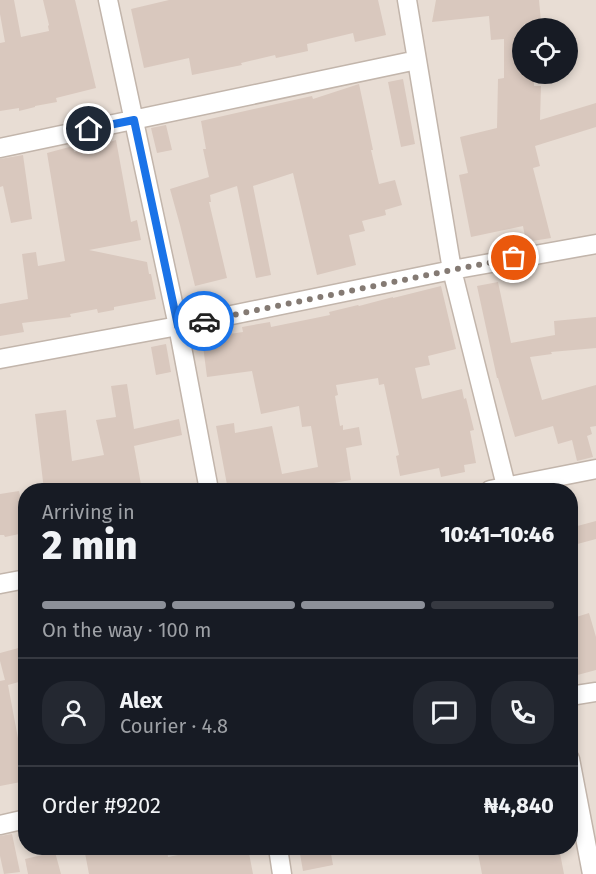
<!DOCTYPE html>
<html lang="en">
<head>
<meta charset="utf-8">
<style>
  body { margin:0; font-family:"Fira Sans",sans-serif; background:#242831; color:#f1f3f6; height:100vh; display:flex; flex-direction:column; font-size:22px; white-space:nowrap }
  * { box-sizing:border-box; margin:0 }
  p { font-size:20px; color:#9ea1a6 }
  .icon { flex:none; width:33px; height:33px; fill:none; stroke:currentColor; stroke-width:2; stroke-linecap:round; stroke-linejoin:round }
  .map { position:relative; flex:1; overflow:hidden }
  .drawer { position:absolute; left:18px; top:483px; width:560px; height:372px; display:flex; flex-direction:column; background:#171b24; border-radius:24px; box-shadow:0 3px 9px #0003 }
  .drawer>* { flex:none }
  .buttons { position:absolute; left:512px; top:18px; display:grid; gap:12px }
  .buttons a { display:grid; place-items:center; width:66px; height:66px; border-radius:50%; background:#171b24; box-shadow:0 3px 9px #0003; font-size:30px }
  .pin { position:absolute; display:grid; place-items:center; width:51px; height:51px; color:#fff; margin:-26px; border:3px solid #fff; border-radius:50%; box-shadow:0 2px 6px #0007 }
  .courier { position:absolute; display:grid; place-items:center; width:60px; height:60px; margin:-30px; border:4px solid #1a73e8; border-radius:50%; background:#fff; color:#222; box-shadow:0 2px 8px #0007 }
  .overview em { font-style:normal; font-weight:800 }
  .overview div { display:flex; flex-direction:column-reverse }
  .overview { display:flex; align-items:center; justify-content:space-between; height:102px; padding:0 24px }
  h1 { font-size:39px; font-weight:800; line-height:45px }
  .bar { display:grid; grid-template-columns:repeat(4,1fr); gap:9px 6px; align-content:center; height:72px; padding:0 24px }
  .bar i { height:8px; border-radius:4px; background:#363941 }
  .bar .selected { background:#8c9099 }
  .bar p { grid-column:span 4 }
  .line { display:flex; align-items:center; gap:15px; padding:0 24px; border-top:2px solid #363941 }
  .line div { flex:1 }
  .round { display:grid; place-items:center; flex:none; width:63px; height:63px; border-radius:24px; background:#242831 }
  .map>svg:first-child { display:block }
  .residential { fill:#e8ddd4; fill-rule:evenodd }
  .building { fill:#d9c8be }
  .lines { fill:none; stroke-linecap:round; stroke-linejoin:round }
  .street-casing { stroke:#c2b5ab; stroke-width:21 }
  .street { stroke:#fff; stroke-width:18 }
  .done { stroke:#847a73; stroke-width:6; stroke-dasharray:0 10.8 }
  .route { stroke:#1a73e8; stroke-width:8 }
</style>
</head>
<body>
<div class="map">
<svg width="596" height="874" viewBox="0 0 596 874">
  <rect width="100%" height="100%" fill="#f4ede6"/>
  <path class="residential" d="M0,0H596V874H0ZM522,28H567V74H522ZM26,490H570V848H26Z"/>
  <path class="building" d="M0,0H14L21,37L49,31L48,26L49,25L43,0H75L96,88L56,98L57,102L35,106V107L19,111V108L0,111V43L5,42L0,14Z
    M169,0H378L386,35L355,42L353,33L307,44L308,51L276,58L275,55L241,63L242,65L192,75L189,58L144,68L131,9Z
    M436,0H539L541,22L524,24V28H522V74H534V86H541L540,120L596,103V127L535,146L540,166L533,168L551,238L526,242L523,226L471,237L459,175L468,173L460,137L497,128L498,79L504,78V39L491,40L489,16L432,22Z
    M403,79L415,144L401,147L388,82Z
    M359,84L373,150H371L379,184L395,180L402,205L385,210L386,215L362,221L365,231L349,235L356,265L317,275L293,173L253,186L271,275L256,278L237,186L210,195L211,202H209L227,278L195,286L180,225L170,189L209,177L203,149H206L201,121L312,96L313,99Z
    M166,125L172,150L157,153L151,128Z
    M116,140L131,222L137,220L141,240L89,250L147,262L149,274H151L156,299L114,307V310L98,313L97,309L70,314L71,317L22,323L24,332L0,336V304L28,299L22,254L36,252L38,266L65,261L47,153L73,146L74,152Z
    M23,155L32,219L11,223L3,186L0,187V159Z
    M498,282L511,343L555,335L554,321L596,317V348L551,352L552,354L530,357L542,400L596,385V426L590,427L592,434L587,436L593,457L577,461L572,440L558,444L553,426L515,437L498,378H497L477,286Z
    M441,286L456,349L428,356L430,365L415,368L422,399L462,389L464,399L466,398L474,430L470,431L476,463L464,465L465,472L441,477L439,468L400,476L396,456L399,455L384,384L379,385L378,378L336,385L338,395L335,396L340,426L343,425V430L359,427L362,445L346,448L351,480L298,489V490H228L216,426L234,423L235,433L272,426L282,474L318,467L311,426L302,427L299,406L261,414L252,371L207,377L202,338L243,332L242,327L270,322L271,327L330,315L329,312L358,305L359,306L393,297V298Z
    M166,344L171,372L156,375L151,347Z
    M127,384L134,429L179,419L182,435L134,446L142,490H44L35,414L66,410L72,461L104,455L96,420L116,417L111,386Z
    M19,491L26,520V530L23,531L24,533L5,537L4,535H0V494Z
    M596,521V539L570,546V528Z
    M589,613L596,637V670L570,677V619Z
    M26,646V680L8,685L26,781L0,786V681L5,680L0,661V653Z
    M12,834L20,872L4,874L0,856V836Z
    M84,848H167L168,857L213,848H248L253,874H89Z
    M299,848H330L333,865L303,871Z
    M477,848H559L564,874H482Z
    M55,852L61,874H28L25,859Z"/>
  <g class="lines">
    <g class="street-casing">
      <path id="street" d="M108,0L178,326L209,490
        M407,0L452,270L507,490
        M0,148L417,60
        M0,359L178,326L452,270L596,244
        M490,490L596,469
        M0,584L26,579
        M570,696L596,692
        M570,759L592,874
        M0,825L26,819
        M278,848L282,874"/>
    </g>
    <use href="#street" class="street"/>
  </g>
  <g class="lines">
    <path class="done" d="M204,321L452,270L514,258"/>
    <path class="route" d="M89,129L134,120L178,326L204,321"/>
  </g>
</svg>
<div class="buttons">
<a><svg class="icon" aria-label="locate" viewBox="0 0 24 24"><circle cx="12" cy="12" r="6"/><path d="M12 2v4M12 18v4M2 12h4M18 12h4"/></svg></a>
</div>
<div class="pin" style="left:514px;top:258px;background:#ea580c"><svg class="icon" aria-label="bag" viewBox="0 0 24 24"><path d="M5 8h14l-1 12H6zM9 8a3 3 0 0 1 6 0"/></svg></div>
<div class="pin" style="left:89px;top:129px;background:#1f2937"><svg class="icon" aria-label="home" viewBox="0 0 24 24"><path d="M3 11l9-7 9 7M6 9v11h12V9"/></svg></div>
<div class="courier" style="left:204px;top:321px"><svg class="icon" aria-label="car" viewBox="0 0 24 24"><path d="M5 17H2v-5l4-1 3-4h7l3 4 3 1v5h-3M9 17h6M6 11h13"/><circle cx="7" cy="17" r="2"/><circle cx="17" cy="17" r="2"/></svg></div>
<section class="drawer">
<div class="overview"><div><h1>2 min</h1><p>Arriving in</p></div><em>10:41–10:46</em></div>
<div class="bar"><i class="selected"></i><i class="selected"></i><i class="selected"></i><i></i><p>On the way · 100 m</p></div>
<div class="line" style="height:108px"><a class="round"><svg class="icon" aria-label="person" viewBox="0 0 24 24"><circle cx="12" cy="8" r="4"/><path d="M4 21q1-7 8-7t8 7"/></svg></a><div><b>Alex</b><p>Courier · 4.8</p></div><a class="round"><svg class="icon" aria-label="chat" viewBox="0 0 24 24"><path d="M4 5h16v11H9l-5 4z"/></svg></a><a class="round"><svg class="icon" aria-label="phone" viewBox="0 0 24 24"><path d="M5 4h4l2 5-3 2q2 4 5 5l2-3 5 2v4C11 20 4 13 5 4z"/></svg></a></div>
<div class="line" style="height:78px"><div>Order #9202</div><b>₦4,840</b></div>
</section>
</div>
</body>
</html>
